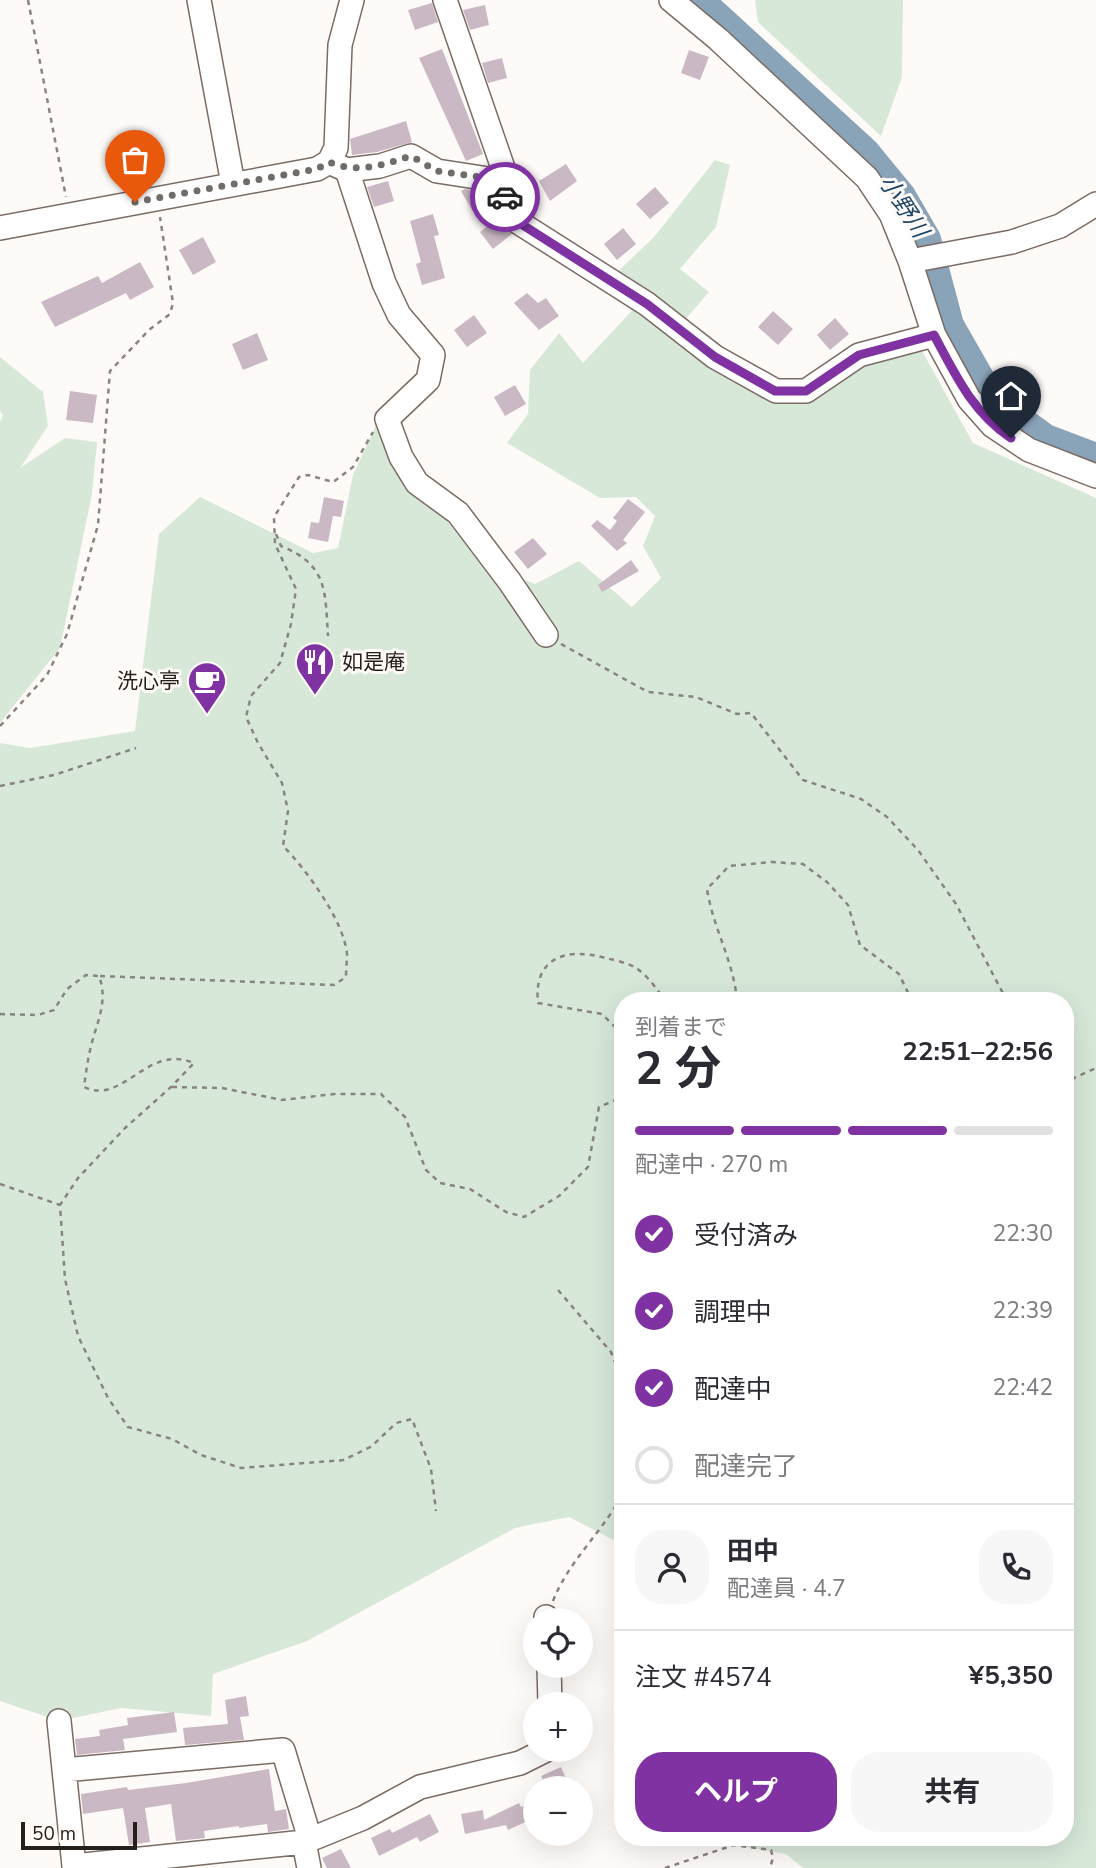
<!DOCTYPE html>
<html lang="ja">
<head>
<meta charset="utf-8">
<style>
  body { margin:0; font-family:"Nunito Sans","Noto Sans JP",sans-serif; background:#f7f7f7; color:#2b2b33; height:100vh; display:flex; flex-direction:column; font-size:26px; white-space:nowrap }
  * { box-sizing:border-box; margin:0 }
  p { font-size:23px; color:#7c7c81 }
  .icon { flex:none; width:38px; height:38px; fill:none; stroke:currentColor; stroke-width:2; stroke-linecap:round; stroke-linejoin:round }
  .map { position:relative; flex:1; overflow:hidden }
  .panel { position:absolute; left:614px; top:992px; width:460px; height:854px; display:flex; flex-direction:column; background:#fff; border-radius:28px; box-shadow:0 7px 28px #0002 }
  .panel>* { flex:none }
  .tools { position:absolute; left:523px; top:1608px; display:grid; gap:14px }
  .tools a { display:grid; place-items:center; width:70px; height:70px; border-radius:50%; background:#fff; box-shadow:0 7px 28px #0002; font-size:35px }
  .scale { position:absolute; left:21px; bottom:18px; width:116px; box-sizing:border-box; padding-left:7px; border:4px solid #251f1b; border-top:0; font-size:19px; line-height:24px; white-space:nowrap; color:#251f1b; -webkit-text-stroke:5px #fefaf8; paint-order:stroke }
  .pin { position:absolute; display:grid; place-items:center; width:60px; height:60px; color:#fff; margin:-72px -30px; border-radius:50% 50% 50% 0; rotate:-45deg; box-shadow:0 0 7px #0007 }
  .pin .icon { rotate:45deg }
  .courier { position:absolute; display:grid; place-items:center; width:70px; height:70px; margin:-35px; border:5px solid #8031a2; border-radius:50%; background:#fff; color:#222; box-shadow:0 2px 9px #0007 }
  .headline em { font-style:normal; font-weight:700 }
  .headline div { display:flex; flex-direction:column-reverse }
  .headline { display:flex; align-items:center; justify-content:space-between; height:119px; padding:0 21px }
  h1 { font-size:46px; font-weight:700; line-height:52px }
  .bar { display:grid; grid-template-columns:repeat(4,1fr); gap:10px 7px; align-content:center; height:84px; padding:0 21px }
  .bar i { height:9px; border-radius:5px; background:#e1e1e2 }
  .bar .on { background:#8031a2 }
  .bar p { grid-column:span 4 }
  .line { display:flex; align-items:center; gap:18px; padding:0 21px; border-top:2px solid #e1e1e2 }
  .line div { flex:1 }
  .round { display:grid; place-items:center; flex:none; width:74px; height:74px; border-radius:28px; background:#f7f7f7 }
  ol { padding:0 21px; list-style:none }
  li { display:flex; align-items:center; gap:21px; height:77px }
  li p { margin-inline-start:auto }
  li .icon { padding:7px; border-radius:50%; background:#8031a2; color:#fff; stroke-width:4 }
  li:last-child { color:#7c7c81 }
  li i { width:38px; height:38px; border:4px solid #e1e1e2; border-radius:50% }
  .cta { display:flex; gap:14px; margin-top:auto; padding:14px 21px }
  .cta a { flex:1; height:80px; border-radius:28px; background:#8031a2; color:#fff; font-size:28px; font-weight:700; line-height:80px; text-align:center }
  .cta a+a { background:#f7f7f7; color:#2b2b33 }
  .map>svg:first-child { display:block }
  .green { fill:#d7e8d9 }
  .lines { fill:none; stroke-linecap:round; stroke-linejoin:round }
  .river { stroke:#89a3b9; stroke-width:28 }
  .building { fill:#cab9c4 }
  .minor-casing { stroke:#7b6b62; stroke-width:26 }
  .path { stroke:#898481; stroke-width:2.5; stroke-dasharray:5 5; stroke-linecap:butt }
  .minor { stroke:#fff; stroke-width:23 }
  .done { stroke:#716c68; stroke-width:7; stroke-dasharray:0 12.6 }
  .route { stroke:#8031a2; stroke-width:9 }
  .labels { text-anchor:middle; stroke-width:6; stroke-linejoin:round; paint-order:stroke }
  .poi-label { font-size:21px; fill:#251f1b; stroke:#fefaf8; text-anchor:start }
  .water-label { font-size:23px; font-style:italic; fill:#1d4768; stroke:#fefaf8 }
</style>
</head>
<body>
<div class="map">
<svg width="1096" height="1868" viewBox="0 0 1096 1868">
  <rect width="100%" height="100%" fill="#fefaf8"/>
  <path class="green" d="M755,0H903L902,77L881,136L758,22Z
    M715,160L730,165L716,227L680,269L709,292L678,328L808,397L859,355L921,349L973,443L1096,498V1868H803L786,1854L734,1845L738,1838H1066V1001H623V1545L569,1517L515,1528L307,1641L213,1674L211,1716L121,1708L59,1721L0,1701V743L30,748L135,731L159,534L200,497L313,553L338,548L353,475L377,423L406,480L501,570L535,584L579,561L632,607L661,578L643,546L655,516L636,497L600,498L507,443L528,414L530,370L559,333L583,363L641,301L610,279L654,237Z
    M0,357L43,392L48,426L20,468L65,438L97,442L92,494L60,648L0,723V422L3,415L0,411Z"/>
  <g class="lines">
    <path class="river" d="M700,0L865,151L902,196L927,239L950,325L982,381L1010,412L1046,438L1096,457"/>
  </g>
  <path class="building" d="M432,3L438,22L415,30L408,10Z
    M485,5L489,25L470,30L463,10Z
    M442,49L483,154L466,161L419,58Z
    M689,50L709,57L700,80L681,73Z
    M502,58L507,78L488,83L482,63Z
    M406,121L412,142L377,152L352,155L350,139Z
    M566,164L577,181L550,201L539,181Z
    M388,181L394,201L374,207L367,187Z
    M655,187L669,203L650,219L636,204Z
    M465,189L490,193L491,200L472,210L461,191Z
    M433,214L439,235L434,236L445,278L422,285L416,264L421,262L410,221Z
    M499,217L512,234L493,249L480,232Z
    M623,228L636,244L617,260L604,244Z
    M203,237L216,262L193,275L179,250Z
    M140,262L154,287L130,300L126,293L55,327L41,302L98,276L102,283Z
    M527,293L538,303L546,298L559,316L539,330L514,303Z
    M773,311L793,329L778,345L758,327Z
    M474,315L487,333L467,347L454,330Z
    M835,318L849,334L830,350L817,335Z
    M257,333L268,360L243,370L232,344Z
    M515,385L526,404L505,416L494,397Z
    M70,391L97,395L93,423L66,420Z
    M324,497L344,501L341,517L333,516L328,542L308,538L311,522L319,523Z
    M628,499L645,512L623,540L627,543L617,551L591,526L597,520L610,530L617,521L613,518Z
    M533,538L547,554L528,569L514,552Z
    M631,560L639,571L602,592L598,585Z
    M246,1696L249,1716L240,1717L244,1740L185,1745L183,1728L228,1724L225,1700Z
    M174,1712L177,1732L123,1739L125,1750L77,1755L75,1739L100,1736L99,1730L128,1725L127,1718Z
    M561,1767L570,1788H547L541,1776Z
    M269,1769L275,1811L286,1809L289,1829L268,1832L267,1824L239,1828V1826L204,1831L205,1838L176,1841L171,1804L145,1808L150,1842L129,1845L123,1808L83,1814L81,1794L127,1787L128,1790L186,1783Z
    M536,1800V1817L508,1830L506,1825L465,1834L461,1814L483,1810L484,1820L519,1803L521,1807Z
    M430,1814L439,1832L420,1842L417,1837L379,1856L371,1838L390,1829L392,1833Z
    M341,1849L351,1868H327L322,1858Z"/>
  <g class="lines">
    <g class="minor-casing">
      <path id="minor" d="M199,0L233,184
        M445,0L503,168L504,194L518,222L647,304L715,357L776,391H806L859,355L934,335
        M671,0L718,39L867,178L891,214L910,261L934,335L969,399L993,426L1029,450L1096,476
        M329,162L347,170L384,283L399,315L433,355L428,380L387,419L401,457L417,483L458,513L510,582L546,635
        M347,170L380,166L411,156L437,171L502,181
        M0,228L317,169L329,162L336,148L340,45L352,0
        M910,261L1012,242L1060,226L1096,204
        M546,1617L547,1620
        M549,1666L550,1704
        M59,1721L74,1866L304,1842
        M64,1770L283,1750L310,1839
        M309,1868L304,1842L363,1818L420,1787L520,1763L546,1750"/>
    </g>
    <path class="path" d="M28,0L66,197
      M276,534L281,546C328,565 325,591 328,636
      M561,644L648,692L696,697L737,714L751,713L803,780L861,799L887,817L918,850L956,904L1007,1001
      M0,726L47,675L67,634L98,525L110,371L149,330L170,314L173,303L160,217
      M0,786L54,775L136,748
      M100,976L334,985L346,977C346,969 347,962 347,954C344,921 306,869 283,846L288,811L282,783L258,743L246,717L251,696L280,663L291,624L296,589L275,544L274,517L299,477L308,475L333,482L353,467L373,432
      M737,1001C734,962 713,928 707,889L729,866L772,862L803,864L827,882L848,905L860,945L899,974L912,1001
      M0,1014L38,1015L54,1010L67,989L86,975L99,976C108,1000 98,1020 92,1042C88,1057 86,1072 84,1087C123,1106 147,1043 194,1063L171,1087L125,1128L78,1178L60,1205L65,1279L78,1336L108,1398L128,1427L172,1439L201,1455L241,1468L344,1460L372,1446L396,1423L412,1419L431,1469L436,1511
      M623,1035L602,1014L538,1003C533,957 567,947 605,958C615,960 628,963 636,968C647,975 658,990 665,1001
      M172,1087L222,1088L282,1100L334,1094H381L405,1117L426,1170L440,1183L470,1189L506,1212L524,1217L559,1196L588,1167L599,1107L623,1097
      M1066,1088L1074,1078L1096,1068
      M0,1184L60,1205
      M558,1290L611,1352L623,1382
      M553,1601C569,1560 603,1532 623,1493
      M665,1868L734,1845L771,1850L773,1858L770,1868"/>
    <use href="#minor" class="minor"/>
  </g>
  <g class="lines">
    <path class="done" d="M135,202L317,169L329,162C358,174 383,165 411,156L437,171L502,180L505,197"/>
    <path class="route" d="M505,197L518,222L647,304L715,357L775,391H806L859,355L934,335C955,374 972,412 1011,438"/>
  </g>
  <defs>
    <g id="restaurant-pin" transform="scale(2.0125)"><path d="M0 17L-7.5 6A9.5 9.5 0 1 1 7.5 6Z" fill="#8031a2" stroke="#fefaf8"/><path d="M-5-6h1v4h1v-4h1v4h1v-4h1v5L-1.5 .5V6h-2V.5L-5-1ZM5-6V6H3V1.5H1.5Q1.5-4 5-6Z" fill="#fff"/></g>
    <g id="cafe-pin" transform="scale(2.0125)"><path d="M0 17L-7.5 6A9.5 9.5 0 1 1 7.5 6Z" fill="#8031a2" stroke="#fefaf8"/><path d="M-5.5-4.5H6V0H3Q3 3.5 0 3.5H-2.5Q-5.5 3.5-5.5 0ZM3-3.2v2h1.7v-2ZM-6 4.5H4V6H-6Z" fill="#fff"/></g>
  </defs>
  <g fill-rule="evenodd">
    <use href="#restaurant-pin" x="315" y="662"/>
    <use href="#cafe-pin" x="207" y="681"/>
  </g>
  <g class="labels">
    <g class="poi-label">
      <text x="342" y="669">如是庵</text>
      <text x="180" y="688" text-anchor="end">洗心亭</text>
    </g>
    <g class="water-label">
      <text transform="translate(904 206) rotate(57)" y="8">小野川</text>
    </g>
  </g>
</svg>
<div class="tools">
<a><svg class="icon" aria-label="locate" viewBox="0 0 24 24"><circle cx="12" cy="12" r="6"/><path d="M12 2v4M12 18v4M2 12h4M18 12h4"/></svg></a>
<a>+</a>
<a>−</a>
</div>
<div class="scale">50 m</div>
<div class="pin" style="left:135px;top:202px;background:#ea580c"><svg class="icon" aria-label="bag" viewBox="0 0 24 24"><path d="M5 8h14l-1 12H6zM9 8a3 3 0 0 1 6 0"/></svg></div>
<div class="pin" style="left:1011px;top:438px;background:#1f2937"><svg class="icon" aria-label="home" viewBox="0 0 24 24"><path d="M3 11l9-7 9 7M6 9v11h12V9"/></svg></div>
<div class="courier" style="left:505px;top:197px"><svg class="icon" aria-label="car" viewBox="0 0 24 24"><path d="M5 17H2v-5l4-1 3-4h7l3 4 3 1v5h-3M9 17h6M6 11h13"/><circle cx="7" cy="17" r="2"/><circle cx="17" cy="17" r="2"/></svg></div>
<section class="panel">
<div class="headline"><div><h1>2 分</h1><p>到着まで</p></div><em>22:51–22:56</em></div>
<div class="bar"><i class="on"></i><i class="on"></i><i class="on"></i><i></i><p>配達中 · 270 m</p></div>
<ol>
<li><svg class="icon" aria-label="check" viewBox="0 0 24 24"><path d="M5 12l5 5 9-10"/></svg>受付済み<p>22:30</p></li>
<li><svg class="icon" aria-label="check" viewBox="0 0 24 24"><path d="M5 12l5 5 9-10"/></svg>調理中<p>22:39</p></li>
<li><svg class="icon" aria-label="check" viewBox="0 0 24 24"><path d="M5 12l5 5 9-10"/></svg>配達中<p>22:42</p></li>
<li><i></i>配達完了</li>
</ol>
<div class="line" style="height:126px"><a class="round"><svg class="icon" aria-label="person" viewBox="0 0 24 24"><circle cx="12" cy="8" r="4"/><path d="M4 21q1-7 8-7t8 7"/></svg></a><div><b>田中</b><p>配達員 · 4.7</p></div><a class="round"><svg class="icon" aria-label="phone" viewBox="0 0 24 24"><path d="M5 4h4l2 5-3 2q2 4 5 5l2-3 5 2v4C11 20 4 13 5 4z"/></svg></a></div>
<div class="line" style="height:91px"><div>注文 #4574</div><b>¥5,350</b></div>
<div class="cta"><a>ヘルプ</a><a>共有</a></div>
</section>
</div>
</body>
</html>
